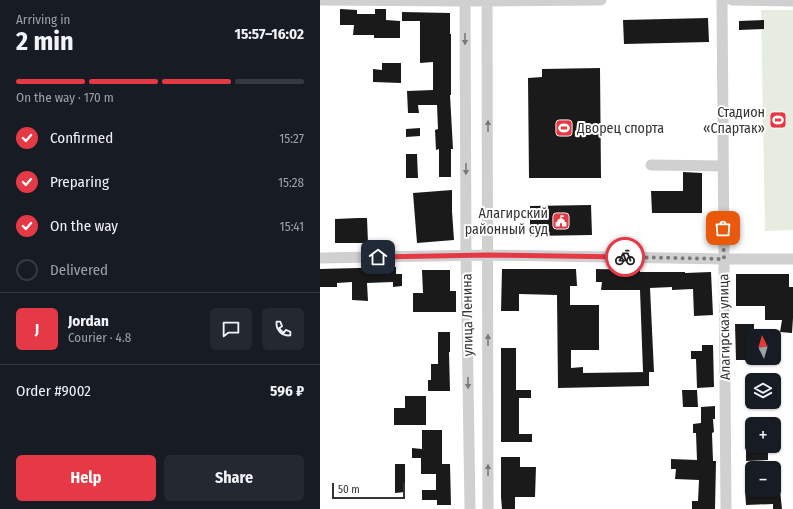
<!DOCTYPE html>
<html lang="en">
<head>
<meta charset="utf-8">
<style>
  body { margin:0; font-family:"Fira Sans Condensed",sans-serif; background:#242831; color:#f1f3f6; height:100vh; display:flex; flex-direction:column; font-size:15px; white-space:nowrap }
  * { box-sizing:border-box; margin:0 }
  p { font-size:13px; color:#9ea1a6 }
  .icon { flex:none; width:22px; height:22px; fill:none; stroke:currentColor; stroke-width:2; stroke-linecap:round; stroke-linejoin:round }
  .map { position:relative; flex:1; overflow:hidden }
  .side { display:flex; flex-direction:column; background:#171b24; width:320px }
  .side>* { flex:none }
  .needle { width:26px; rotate:355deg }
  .fabs { position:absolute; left:425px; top:329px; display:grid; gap:8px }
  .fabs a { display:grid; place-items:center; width:36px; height:36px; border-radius:6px; background:#171b24; box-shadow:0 1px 3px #0004; font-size:20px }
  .scale { position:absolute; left:12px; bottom:10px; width:73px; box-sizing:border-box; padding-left:4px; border:2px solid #333; border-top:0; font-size:11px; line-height:14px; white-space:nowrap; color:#333; -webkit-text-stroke:3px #fff; paint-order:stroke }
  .pin { position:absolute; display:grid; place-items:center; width:34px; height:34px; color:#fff; margin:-17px; border-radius:8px; box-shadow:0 2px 6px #0006 }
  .courier { position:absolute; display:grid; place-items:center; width:40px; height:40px; margin:-20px; border:3px solid #e63946; border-radius:50%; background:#fff; color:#222; box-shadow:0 1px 5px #0007 }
  .summary em { font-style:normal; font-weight:700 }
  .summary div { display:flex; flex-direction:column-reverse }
  .summary { display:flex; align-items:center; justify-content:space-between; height:68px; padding:0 16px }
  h1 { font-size:26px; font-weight:700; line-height:30px }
  .bar { display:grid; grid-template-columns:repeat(4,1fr); gap:6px 4px; align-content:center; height:48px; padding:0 16px }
  .bar i { height:5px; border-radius:3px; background:#363941 }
  .bar .active { background:#e63946 }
  .bar p { grid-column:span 4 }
  .line { display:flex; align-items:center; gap:10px; padding:0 16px; border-top:1px solid #363941 }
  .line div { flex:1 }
  .round { display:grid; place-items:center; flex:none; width:42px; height:42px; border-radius:6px; background:#242831 }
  ol { padding:0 16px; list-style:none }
  li { display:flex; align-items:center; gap:12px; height:44px }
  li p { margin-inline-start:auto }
  li .icon { padding:4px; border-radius:50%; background:#e63946; color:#fff; stroke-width:4 }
  li:last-child { color:#9ea1a6 }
  li i { width:22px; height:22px; border:2px solid #363941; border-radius:50% }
  .primary-button { display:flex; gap:8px; margin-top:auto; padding:8px 16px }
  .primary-button a { flex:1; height:46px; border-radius:6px; background:#e63946; color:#fff; font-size:16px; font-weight:700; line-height:46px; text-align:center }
  .primary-button a+a { background:#242831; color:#f1f3f6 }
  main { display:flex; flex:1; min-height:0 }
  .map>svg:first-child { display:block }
  .green { fill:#e6ecdf }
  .building { fill:#1a1a1a }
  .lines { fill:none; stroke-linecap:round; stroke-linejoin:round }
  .minor { stroke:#d0d0d0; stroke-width:11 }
  .oneway { fill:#7a7a7a }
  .done { stroke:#7a7a7a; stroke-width:4; stroke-dasharray:0 7.2 }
  .route { stroke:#e63946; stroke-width:5 }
  .labels { text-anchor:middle; stroke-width:4; stroke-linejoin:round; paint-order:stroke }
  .poi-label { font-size:14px; fill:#333; stroke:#fff; text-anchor:end }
  .street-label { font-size:14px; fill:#333; stroke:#fff }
</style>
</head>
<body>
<main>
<section class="side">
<div class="summary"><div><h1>2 min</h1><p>Arriving in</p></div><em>15:57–16:02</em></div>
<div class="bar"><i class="active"></i><i class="active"></i><i class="active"></i><i></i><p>On the way · 170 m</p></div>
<ol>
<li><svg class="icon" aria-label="check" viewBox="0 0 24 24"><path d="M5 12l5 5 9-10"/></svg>Confirmed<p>15:27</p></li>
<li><svg class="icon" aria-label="check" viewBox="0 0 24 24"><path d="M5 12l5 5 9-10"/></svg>Preparing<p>15:28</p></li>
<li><svg class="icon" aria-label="check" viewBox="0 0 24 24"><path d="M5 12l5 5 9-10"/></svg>On the way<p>15:41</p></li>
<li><i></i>Delivered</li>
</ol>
<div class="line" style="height:72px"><b class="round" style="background:#e63946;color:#fff">J</b><div><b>Jordan</b><p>Courier · 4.8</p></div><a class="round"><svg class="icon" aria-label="chat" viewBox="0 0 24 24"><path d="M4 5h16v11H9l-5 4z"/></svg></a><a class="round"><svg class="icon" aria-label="phone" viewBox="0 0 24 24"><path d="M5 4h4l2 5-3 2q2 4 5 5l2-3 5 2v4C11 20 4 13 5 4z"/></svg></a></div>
<div class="line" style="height:52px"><div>Order #9002</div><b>596 ₽</b></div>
<div class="primary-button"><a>Help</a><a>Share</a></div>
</section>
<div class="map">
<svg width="473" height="509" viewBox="0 0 473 509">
  <rect width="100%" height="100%" fill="#fff"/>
  <path class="green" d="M441,10H473V230L445,231Z"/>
  <path class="building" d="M20,9L37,10V14H55V9H66V20L80,21V38H54V35H33L34,25H20Z
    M82,12L130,13V34H131V95H130L133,149H131V177H119V149L116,150L115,130L118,129L117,105H98L99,113H88L87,91L113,90V62L100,63V21H82Z
    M388,18L389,42L304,44L303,20Z
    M444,20V29L419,30V21Z
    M62,63H81V83L53,82V69L62,70Z
    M280,68L281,178H209L208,78L222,77V69Z
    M100,128V136L86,137V129Z
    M86,154H97L98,178H86Z
    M363,172L382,173V213H332L331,191H363Z
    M132,190V211L134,240L97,243L93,193Z
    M271,205L272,235L210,236V206Z
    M38,218H47L48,243H15V219Z
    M76,267V274H82V286L73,287V282L47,283L48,301L32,300V282L17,283V287H0V269Z
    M182,269H256L257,286H250V305H279V350H251V368L263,367V373L329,372V386L238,388L237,295L199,294V311H181Z
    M276,269L320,270V272H365V273L391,272L393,315L374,316L373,289L352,290V287L330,288L334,372H323L320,290H281L282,282H276Z
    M102,270H130V291H136V312H93V293H103Z
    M416,274H469V287H473V318L472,333L460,332L462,320H445V306H416Z
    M415,324H434V336H432V338H428V360H416Z
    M118,332H130V352H129L130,391H108V380H111V364H118Z
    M382,345H393L394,387L377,388L376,359H371V351H382Z
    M181,348H196V390H211V398H199V434H212V442H181Z
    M362,390H377L378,407H363Z
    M85,396H106V425H74V408H85Z
    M395,406V419H393L394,432L392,433L393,461H396L395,509H372V501H378L379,480L355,479L356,469H351V459L377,460L376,433H373V424L381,423V407Z
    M102,430H122V464H130L131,505H117V500H102V490H116V474H101V458H92V448L102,449Z
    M448,447V460L426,461V448Z
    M181,457H200V467H216L215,497H195V509H182L181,497Z
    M75,464H85V492L75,493Z
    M425,490H435V494L452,493V490H460L462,509H453V504L426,505Z"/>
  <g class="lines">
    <path class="minor" d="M0,0L145,1L281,0
      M145,0L146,255L150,509
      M167,0L168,509
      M402,0L404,259L406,509
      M412,0L473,1
      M331,165L403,166
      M0,258L168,255L404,259H473"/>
  </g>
  <defs><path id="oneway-solid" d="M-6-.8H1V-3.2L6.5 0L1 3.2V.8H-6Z"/></defs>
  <g class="oneway">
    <use href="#oneway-solid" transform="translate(145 39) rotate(90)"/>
    <use href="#oneway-solid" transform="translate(168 126) rotate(-90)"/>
    <use href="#oneway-solid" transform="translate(146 169) rotate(90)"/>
    <use href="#oneway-solid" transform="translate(168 340) rotate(-90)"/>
    <use href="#oneway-solid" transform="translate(148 383) rotate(89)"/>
    <use href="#oneway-solid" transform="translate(168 470) rotate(-90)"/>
  </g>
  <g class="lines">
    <path class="done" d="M305,257L404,259L403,228"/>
    <path class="route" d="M58,257L168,255L305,257"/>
  </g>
  <defs>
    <g id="stadium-square" transform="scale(0.9)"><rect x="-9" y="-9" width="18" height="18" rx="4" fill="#e63946" stroke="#fff"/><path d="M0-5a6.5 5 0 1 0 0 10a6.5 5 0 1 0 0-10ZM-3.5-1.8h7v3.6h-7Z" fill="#fff"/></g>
    <g id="civic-square" transform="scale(0.9)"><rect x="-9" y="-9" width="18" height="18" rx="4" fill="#e63946" stroke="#fff"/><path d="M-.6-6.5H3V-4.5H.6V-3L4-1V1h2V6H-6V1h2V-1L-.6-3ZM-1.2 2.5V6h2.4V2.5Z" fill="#fff"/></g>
  </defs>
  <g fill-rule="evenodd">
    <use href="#stadium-square" x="458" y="120"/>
    <use href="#stadium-square" x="244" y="128"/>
    <use href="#civic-square" x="241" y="221"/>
  </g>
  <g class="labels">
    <g class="poi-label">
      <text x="445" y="117">Стадион<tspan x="445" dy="16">«Спартак»</tspan></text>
      <text x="257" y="133" text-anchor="start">Дворец спорта</text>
      <text x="228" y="218">Алагирский<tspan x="228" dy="16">районный суд</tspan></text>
    </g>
    <g class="street-label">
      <text transform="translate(147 315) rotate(-91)" y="5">улица Ленина</text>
      <text transform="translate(404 327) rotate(-91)" y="5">Алагирская улица</text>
    </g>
  </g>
</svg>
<div class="fabs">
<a><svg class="needle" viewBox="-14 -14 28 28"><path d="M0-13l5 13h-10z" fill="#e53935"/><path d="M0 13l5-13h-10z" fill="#9ea1a6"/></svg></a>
<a><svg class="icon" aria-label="layers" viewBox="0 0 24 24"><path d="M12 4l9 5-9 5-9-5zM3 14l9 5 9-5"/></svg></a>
<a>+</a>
<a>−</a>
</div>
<div class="scale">50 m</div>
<div class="pin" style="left:403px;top:228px;background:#ea580c"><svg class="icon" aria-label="bag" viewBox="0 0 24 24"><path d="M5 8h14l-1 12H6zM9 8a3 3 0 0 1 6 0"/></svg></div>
<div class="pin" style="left:58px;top:257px;background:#1f2937"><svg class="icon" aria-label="home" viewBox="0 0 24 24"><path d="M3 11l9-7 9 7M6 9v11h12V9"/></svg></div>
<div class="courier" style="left:305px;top:257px"><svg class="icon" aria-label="bike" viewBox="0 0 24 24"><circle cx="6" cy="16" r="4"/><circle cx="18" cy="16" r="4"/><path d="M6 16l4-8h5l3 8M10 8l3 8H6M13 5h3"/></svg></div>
</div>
</main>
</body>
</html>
